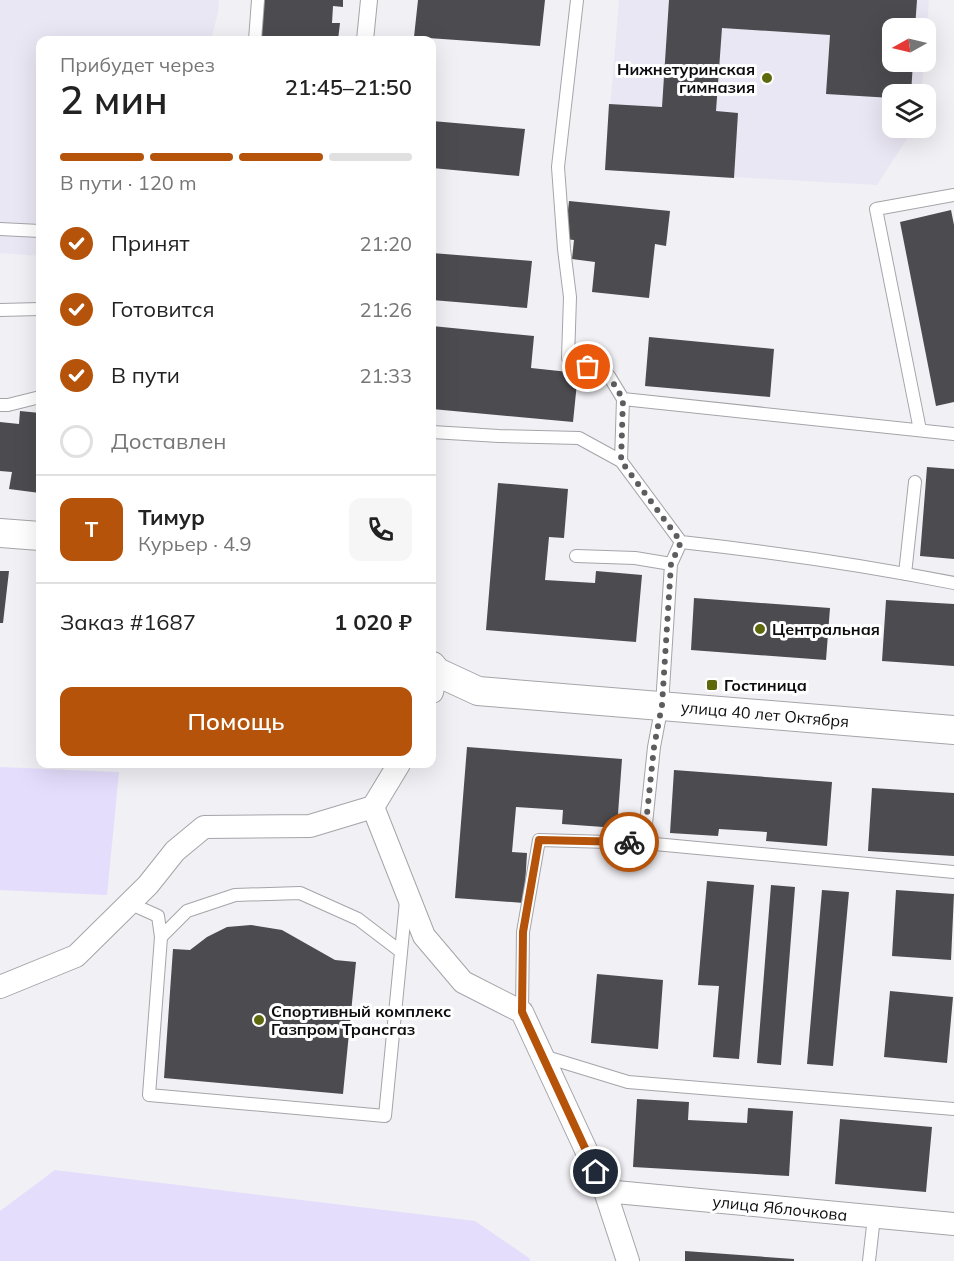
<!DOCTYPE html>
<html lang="ru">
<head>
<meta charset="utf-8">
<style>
  body { margin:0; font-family:Mulish,sans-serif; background:#f6f6f6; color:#222; height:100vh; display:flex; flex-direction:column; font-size:22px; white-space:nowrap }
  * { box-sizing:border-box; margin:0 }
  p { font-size:20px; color:#767676 }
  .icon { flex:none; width:33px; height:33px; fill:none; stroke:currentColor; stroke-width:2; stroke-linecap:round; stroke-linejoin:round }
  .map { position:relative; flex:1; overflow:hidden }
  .drawer { position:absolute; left:36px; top:36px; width:400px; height:732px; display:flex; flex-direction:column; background:#fff; border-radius:12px; box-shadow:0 6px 24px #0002 }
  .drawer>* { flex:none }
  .needle { width:39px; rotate:262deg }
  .controls { position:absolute; left:882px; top:18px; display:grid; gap:12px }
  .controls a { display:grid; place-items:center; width:54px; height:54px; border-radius:12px; background:#fff; box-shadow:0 6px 24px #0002; font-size:30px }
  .pin { position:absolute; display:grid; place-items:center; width:51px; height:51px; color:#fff; margin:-26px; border:3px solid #fff; border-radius:50%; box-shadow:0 2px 6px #0007 }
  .courier { position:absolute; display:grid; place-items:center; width:60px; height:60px; margin:-30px; border:4px solid #b45309; border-radius:50%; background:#fff; color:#222; box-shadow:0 2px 8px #0007 }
  .head em { font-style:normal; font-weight:600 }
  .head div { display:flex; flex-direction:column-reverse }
  .head { display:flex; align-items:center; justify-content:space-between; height:102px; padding:0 24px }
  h1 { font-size:39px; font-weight:600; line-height:45px }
  .bar { display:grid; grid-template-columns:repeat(4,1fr); gap:9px 6px; align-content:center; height:72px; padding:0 24px }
  .bar i { height:8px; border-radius:4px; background:#e0e0e0 }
  .bar .active { background:#b45309 }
  .bar p { grid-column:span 4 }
  .line { display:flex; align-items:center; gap:15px; padding:0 24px; border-top:2px solid #e0e0e0 }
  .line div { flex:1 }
  .round { display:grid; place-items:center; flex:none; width:63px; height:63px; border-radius:12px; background:#f6f6f6 }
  ol { padding:0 24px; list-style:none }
  li { display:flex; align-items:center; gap:18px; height:66px }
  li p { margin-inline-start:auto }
  li .icon { padding:6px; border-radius:50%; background:#b45309; color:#fff; stroke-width:4 }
  li:last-child { color:#767676 }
  li i { width:33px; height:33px; border:3px solid #e0e0e0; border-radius:50% }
  .action { display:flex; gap:12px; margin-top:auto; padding:12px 24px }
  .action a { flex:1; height:69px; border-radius:12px; background:#b45309; color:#fff; font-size:24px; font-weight:600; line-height:69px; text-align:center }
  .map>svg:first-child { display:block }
  .built { fill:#eae7f4 }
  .green { fill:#e4ddfc }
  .building { fill:#4c4b4f }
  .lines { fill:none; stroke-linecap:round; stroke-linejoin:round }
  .service-casing { stroke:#a5a4a9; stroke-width:14 }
  .pedestrian-casing { stroke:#a5a4a9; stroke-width:18 }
  .minor-casing { stroke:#a5a4a9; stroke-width:24 }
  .tertiary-casing { stroke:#a5a4a9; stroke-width:30 }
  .service { stroke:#fff; stroke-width:12 }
  .pedestrian { stroke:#fff; stroke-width:16 }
  .minor { stroke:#fff; stroke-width:22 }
  .tertiary { stroke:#fff; stroke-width:28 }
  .done { stroke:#5d5c5f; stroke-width:6; stroke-dasharray:0 10.8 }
  .route { stroke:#b45309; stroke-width:8 }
  .poi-dot { fill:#5e690d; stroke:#fff; stroke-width:2 }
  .labels { text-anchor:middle; stroke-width:6; stroke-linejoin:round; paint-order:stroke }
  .poi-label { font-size:16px; font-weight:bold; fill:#0d0c0e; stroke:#fff; text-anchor:start }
  .street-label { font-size:16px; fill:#0d0c0e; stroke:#fff }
</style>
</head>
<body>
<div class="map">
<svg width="954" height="1261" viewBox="0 0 954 1261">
  <rect width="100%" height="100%" fill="#f1f0f5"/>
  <path class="built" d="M0,0H219L218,13L211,40H40V256L0,253Z
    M619,0H929L926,44V28H892V62H924L921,94H892V128H914L877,185L605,170Z"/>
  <path class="green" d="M0,767L119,772L107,895L0,890Z
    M55,1170L475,1221L529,1258L530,1261H0V1211Z"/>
  <path class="building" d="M262,0H343V7L333,6L332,23H340L338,40H259Z
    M418,0H545L540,46L414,37Z
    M669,0H917L915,28H892V62H913L911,94H892V98L826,94L830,35L722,28L716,111L738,113L734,178L605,170L609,104L662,107Z
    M432,121L525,129L519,176L432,168Z
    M569,201L670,211L666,246L655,244L649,298L592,292L595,262L572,259L574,240L565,239Z
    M951,210L954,225V402L936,406L900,222Z
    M432,253L532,261L527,308L432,300Z
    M432,326L534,336L531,368L578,373L573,422L432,409Z
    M649,337L774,349L770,397L645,386Z
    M20,411L40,413V493L9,489L12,472L0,471V422L19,424Z
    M927,467L954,469V559L920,556Z
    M498,483L568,489L564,538L549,537L545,580L595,583L596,571L642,575L636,642L486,630Z
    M0,571H9L3,623H0Z
    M694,598L830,608L826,660L691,650Z
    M886,600L954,604V666L882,661Z
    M467,747L622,759L617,828L562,824L563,810L516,807L512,852L527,853L524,903L455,898Z
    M674,770L832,782L827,846L766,841L767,832L719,829L718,836L670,833Z
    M872,788L954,793V856L868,851Z
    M707,881L754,885L739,1059L713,1057L719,986L698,985Z
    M771,885L795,887L781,1065L757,1063Z
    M822,890L849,892L833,1066L807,1064Z
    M896,890L954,894L951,960L892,956Z
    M251,925L282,930L335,960L356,962L343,1094L164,1078L173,949L190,950L207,937L227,927Z
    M597,974L663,980L658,1049L591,1043Z
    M890,991L953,997L947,1063L884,1057Z
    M637,1099L689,1102L688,1120L747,1123L748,1108L793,1111L789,1176L633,1167Z
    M840,1119L932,1127L926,1192L835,1184Z
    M685,1251L794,1259V1261H685Z"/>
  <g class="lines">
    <g class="service-casing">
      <path id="service" d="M577,0L558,167L564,249L570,297L568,358L609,376L623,399
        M255,40L258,0
        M0,229L40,231
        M0,310L40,309
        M0,405H8L40,397
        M920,430L876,209L954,195
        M432,432L499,436L579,438L621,461L681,542
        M621,461L623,399L954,434
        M576,556L635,558L671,564
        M905,574L915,482
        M644,843L954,872
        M129,903L158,916L161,937L149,1095L385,1116L406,901
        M161,937L187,911L235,895L300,893L358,919L400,951
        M522,1012L523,932L539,840L644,843L654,747L662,705L671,564L681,542C773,552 863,565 954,583
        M543,1056L628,1082L954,1109
        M869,1261L874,1217"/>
    </g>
    <g class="pedestrian-casing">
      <path id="pedestrian" d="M365,40L369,0"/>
    </g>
    <g class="minor-casing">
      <path id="minor" d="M432,692L437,672
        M373,807L424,936L463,982L522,1012L605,1191L628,1261
        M373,807L399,764
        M0,987L76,956L148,885L175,851L204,827L310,826L373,807
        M605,1191L954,1224"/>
    </g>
    <g class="tertiary-casing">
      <path id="tertiary" d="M0,533L40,536
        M432,666L437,672L478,691L954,730"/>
    </g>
    <use href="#service" class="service"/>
    <use href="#pedestrian" class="pedestrian"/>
    <use href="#minor" class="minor"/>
    <use href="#tertiary" class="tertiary"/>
  </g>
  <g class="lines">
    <path class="done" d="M588,367L609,376L623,399L621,461L681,542L671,564L662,705L654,747L644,843L629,842"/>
    <path class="route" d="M596,1172L522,1012L523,932L539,840L629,842"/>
  </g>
  <g class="poi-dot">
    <circle cx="767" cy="78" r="6"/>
    <circle cx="760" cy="629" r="6"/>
    <rect x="706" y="679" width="12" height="12" rx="3"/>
    <circle cx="259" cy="1020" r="6"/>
  </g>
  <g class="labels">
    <g class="poi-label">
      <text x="755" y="75" text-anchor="end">Нижнетуринская<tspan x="755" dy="18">гимназия</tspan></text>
      <text x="772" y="635">Центральная</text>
      <text x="724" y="691">Гостиница</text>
      <text x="271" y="1017">Спортивный комплекс<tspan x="271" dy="18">Газпром Трансгаз</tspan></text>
    </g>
    <g class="street-label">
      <text transform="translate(765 714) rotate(5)" y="6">улица 40 лет Октября</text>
      <text transform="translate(780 1208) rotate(6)" y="6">улица Яблочкова</text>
    </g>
  </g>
</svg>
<div class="controls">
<a><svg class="needle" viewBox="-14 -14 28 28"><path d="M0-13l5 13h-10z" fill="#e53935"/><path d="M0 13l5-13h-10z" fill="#767676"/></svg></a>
<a><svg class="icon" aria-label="layers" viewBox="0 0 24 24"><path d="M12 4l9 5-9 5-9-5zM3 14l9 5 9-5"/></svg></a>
</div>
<div class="pin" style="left:588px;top:367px;background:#ea580c"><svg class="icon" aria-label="bag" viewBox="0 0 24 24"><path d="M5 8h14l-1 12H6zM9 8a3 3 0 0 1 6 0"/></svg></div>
<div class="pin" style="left:596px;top:1172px;background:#1f2937"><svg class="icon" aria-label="home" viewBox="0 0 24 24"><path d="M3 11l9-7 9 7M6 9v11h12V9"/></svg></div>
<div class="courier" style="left:629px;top:842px"><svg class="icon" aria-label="bike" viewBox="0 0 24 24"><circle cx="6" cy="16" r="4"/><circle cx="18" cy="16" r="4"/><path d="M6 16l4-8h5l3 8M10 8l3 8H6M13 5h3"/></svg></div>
<section class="drawer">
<div class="head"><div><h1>2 мин</h1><p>Прибудет через</p></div><em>21:45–21:50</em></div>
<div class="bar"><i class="active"></i><i class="active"></i><i class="active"></i><i></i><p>В пути · 120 m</p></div>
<ol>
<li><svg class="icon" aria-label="check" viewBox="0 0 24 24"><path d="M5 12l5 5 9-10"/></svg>Принят<p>21:20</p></li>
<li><svg class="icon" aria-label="check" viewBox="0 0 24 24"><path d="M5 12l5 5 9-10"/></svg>Готовится<p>21:26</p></li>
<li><svg class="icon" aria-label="check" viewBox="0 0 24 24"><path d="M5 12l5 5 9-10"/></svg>В пути<p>21:33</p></li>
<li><i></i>Доставлен</li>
</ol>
<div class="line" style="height:108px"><b class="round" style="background:#b45309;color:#fff">Т</b><div><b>Тимур</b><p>Курьер · 4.9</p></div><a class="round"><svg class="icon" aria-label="phone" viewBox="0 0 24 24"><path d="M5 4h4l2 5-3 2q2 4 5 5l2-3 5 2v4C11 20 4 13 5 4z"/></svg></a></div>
<div class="line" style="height:78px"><div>Заказ #1687</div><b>1 020 ₽</b></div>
<div class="action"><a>Помощь</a></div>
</section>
</div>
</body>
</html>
